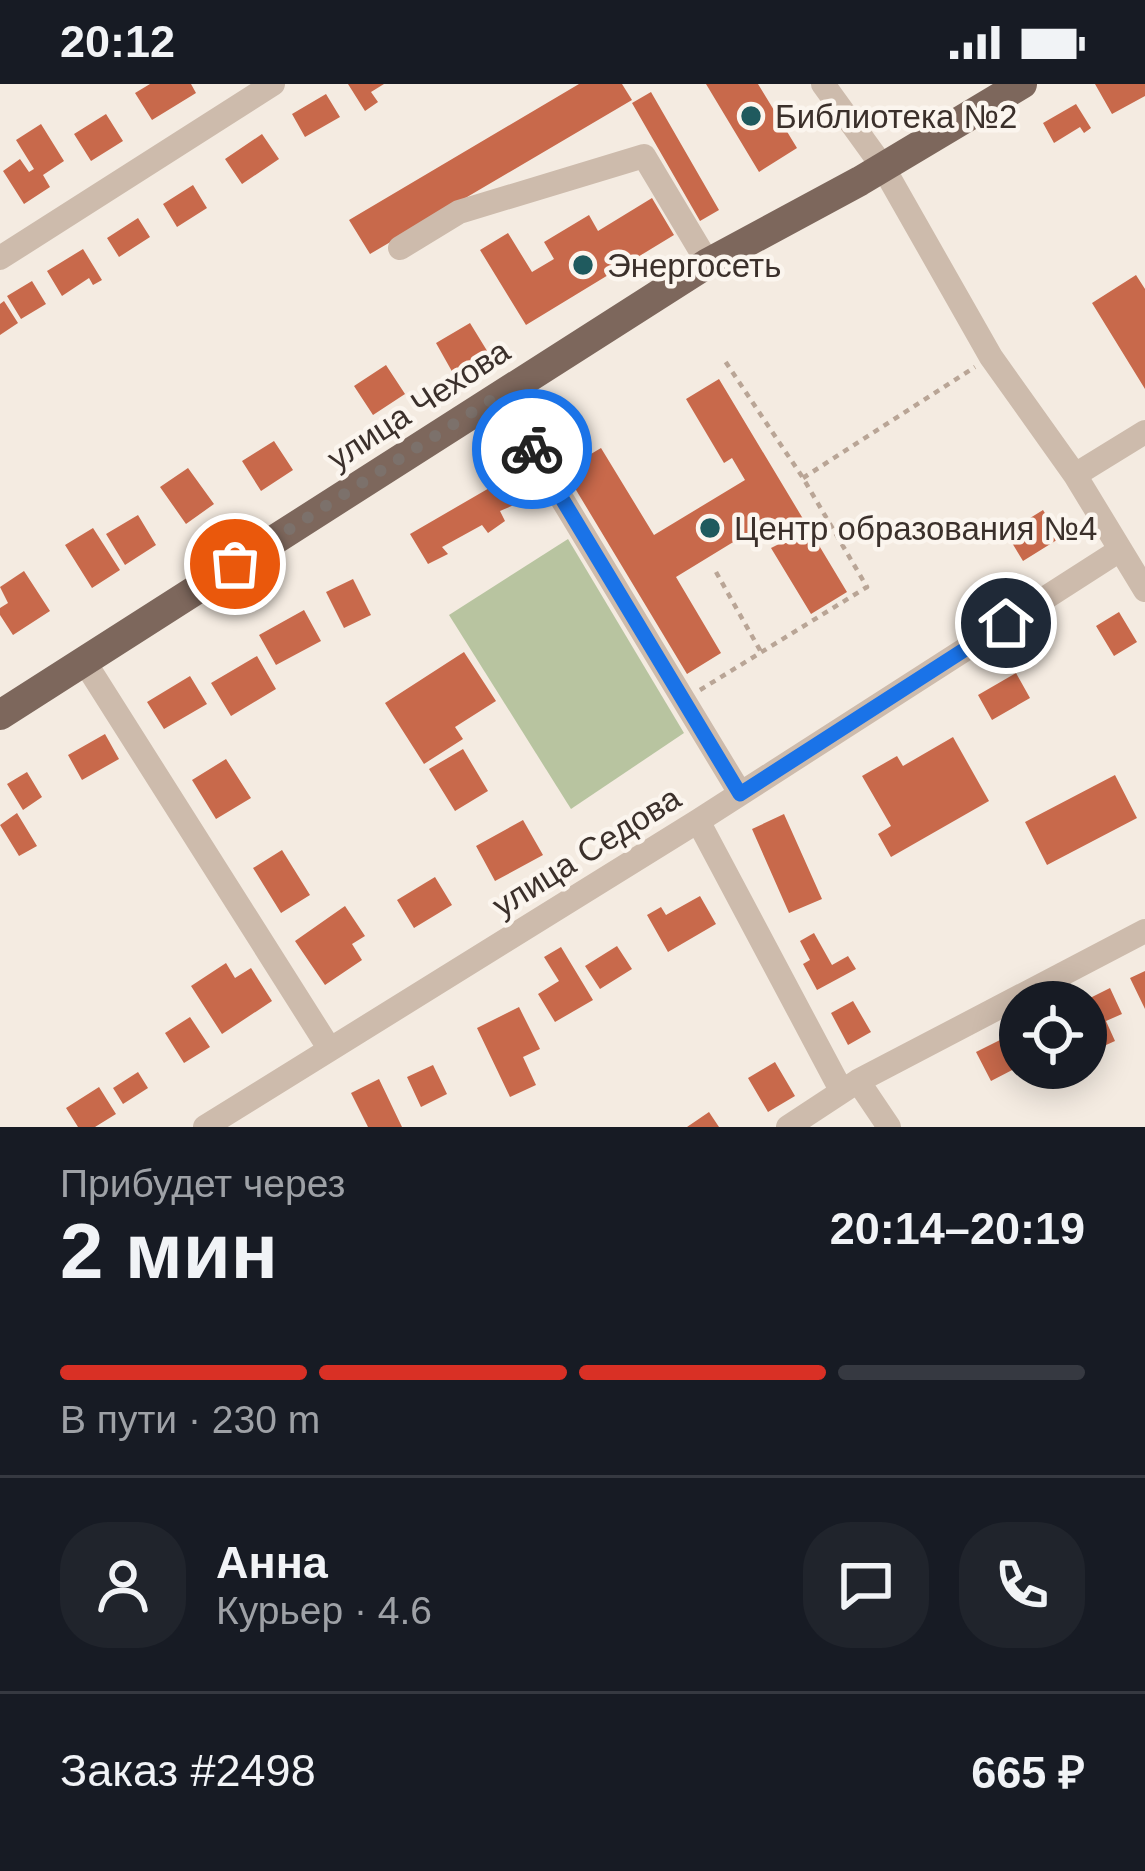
<!DOCTYPE html>
<html lang="ru">
<head>
<meta charset="utf-8">
<style>
  body { margin:0; font-family:Arial,sans-serif; background:#20242c; color:#f1f3f6; height:100vh; display:flex; flex-direction:column; font-size:45px; white-space:nowrap }
  * { box-sizing:border-box; margin:0 }
  p { font-size:39px; color:#9ea1a6 }
  .icon { flex:none; width:66px; height:66px; fill:none; stroke:currentColor; stroke-width:2; stroke-linecap:round; stroke-linejoin:round }
  .map { position:relative; height:1043px; overflow:hidden }
  .drawer { display:flex; flex-direction:column; background:#171b24; flex:1 }
  .drawer>* { flex:none }
  .buttons { position:absolute; left:999px; top:897px; display:grid; gap:24px }
  .buttons a { display:grid; place-items:center; width:108px; height:108px; border-radius:50%; background:#171b24; box-shadow:0 6px 30px #0003; font-size:60px }
  .pin { position:absolute; display:grid; place-items:center; width:102px; height:102px; color:#fff; margin:-51px; border:6px solid #fff; border-radius:50%; box-shadow:0 3px 12px #0007 }
  .courier { position:absolute; display:grid; place-items:center; width:120px; height:120px; margin:-60px; border:9px solid #1a73e8; border-radius:50%; background:#fff; color:#222; box-shadow:0 3px 15px #0007 }
  .overview em { font-style:normal; font-weight:700 }
  .overview div { display:flex; flex-direction:column-reverse }
  .overview { display:flex; align-items:center; justify-content:space-between; height:204px; padding:0 60px }
  h1 { font-size:78px; font-weight:700; line-height:90px }
  .bar { display:grid; grid-template-columns:repeat(4,1fr); gap:18px 12px; align-content:center; height:144px; padding:0 60px }
  .bar i { height:15px; border-radius:9px; background:#363941 }
  .bar .active { background:#d93025 }
  .bar p { grid-column:span 4 }
  .line { display:flex; align-items:center; gap:30px; padding:0 60px; border-top:3px solid #363941 }
  .line div { flex:1 }
  .round { display:grid; place-items:center; flex:none; width:126px; height:126px; border-radius:48px; background:#20242c }
  .status { display:flex; justify-content:space-between; align-items:center; height:84px; padding:0 60px; background:#171b24; direction:ltr }
  .status svg { height:33px; fill:currentColor }
  .map>svg:first-child { display:block }
  .green { fill:#b8c4a0 }
  .building { fill:#c8694b }
  .lines { fill:none; stroke-linecap:round; stroke-linejoin:round }
  .path { stroke:#b9a596; stroke-width:4.5; stroke-dasharray:6 6; stroke-linecap:butt }
  .minor { stroke:#cdbbac; stroke-width:24 }
  .major { stroke:#7d675c; stroke-width:30 }
  .done { stroke:#7c716b; stroke-width:12; stroke-dasharray:0 21.6 }
  .route { stroke:#1a73e8; stroke-width:15 }
  .poi-dot { fill:#1f5a5e; stroke:#fbf5ee; stroke-width:4.5 }
  .labels { text-anchor:middle; stroke-width:9; stroke-linejoin:round; paint-order:stroke }
  .poi-label { font-size:33px; fill:#3b302b; stroke:#fbf5ee; text-anchor:start }
  .street-label { font-size:33px; fill:#3b302b; stroke:#fbf5ee }
</style>
</head>
<body>
<div class="status"><b>20:12</b><svg viewBox="0 0 49 12"><path d="M0 12V9h3v3zM5 12V6h3v6zM10 12V3h3v9zM15 12V0h3v12zM26 1h20v11H26zM47 4h2v5h-2z"/></svg></div>
<div class="map">
<svg width="1145" height="1043" viewBox="0 0 1145 1043">
  <rect width="100%" height="100%" fill="#f4ebe1"/>
  <path class="green" d="M568,455L684,649L571,725L449,531Z"/>
  <path class="building" d="M150,0H191L196,9L152,36L135,9Z
    M348,0H384L371,8L378,18L365,27Z
    M579,0H622L632,16L370,170L349,136Z
    M706,0H758L797,64L759,88Z
    M1095,0H1145V12L1112,30Z
    M651,8L719,126L700,137L632,19Z
    M326,10L340,33L305,53L292,30Z
    M1076,20L1091,44L1084,49L1080,43L1054,59L1043,39Z
    M106,30L123,57L91,77L74,50Z
    M41,40L64,77L43,91L50,103L24,120L3,87L20,75L29,88L34,85L16,56Z
    M262,50L279,75L242,100L225,75Z
    M193,101L207,124L177,143L163,120Z
    M652,114L674,151L526,241L480,166L508,149L532,188L554,175L544,158L589,131L598,147Z
    M138,134L150,153L119,173L107,154Z
    M83,165L102,196L93,201L89,194L62,212L47,187Z
    M1136,191L1145,205V305L1092,219Z
    M32,197L46,220L21,235L7,212Z
    M4,217L18,239L0,251V220Z
    M470,239L489,270L454,291L436,259Z
    M386,281L405,310L373,331L354,302Z
    M719,295L847,508L811,530L771,464L779,460L766,438L676,493L721,569L687,590L564,386L601,364L654,451L745,396L732,374L724,379L686,315Z
    M274,357L293,386L261,407L242,377Z
    M188,384L214,420L186,440L160,403Z
    M510,392L523,417L500,427L505,437L488,449L482,441L442,463L448,470L428,480L410,450Z
    M1043,426L1060,454L1023,477L1006,449Z
    M138,431L156,461L125,481L106,450Z
    M93,444L120,486L92,504L65,461Z
    M24,487L50,527L13,551L0,531V524L8,519L0,503Z
    M353,495L371,531L344,544L326,508Z
    M304,526L321,557L276,581L259,551Z
    M1119,528L1137,558L1114,572L1096,542Z
    M464,568L496,617L455,643L463,655L424,680L385,619Z
    M257,572L276,605L231,632L211,599Z
    M1016,589L1030,614L992,636L978,611Z
    M190,592L207,620L164,645L147,618Z
    M105,650L119,675L82,696L68,671Z
    M953,653L989,717L891,773L878,750L891,742L862,692L897,672L903,682Z
    M463,665L488,707L455,727L429,685Z
    M226,675L251,714L216,735L192,696Z
    M27,688L42,713L23,726L7,700Z
    M1115,691L1137,734L1047,781L1025,738Z
    M17,729L37,762L19,772L0,741Z
    M784,730L822,815L789,829L752,745Z
    M523,736L543,771L495,797L476,762Z
    M282,766L310,811L281,829L253,784Z
    M435,793L452,821L414,844L397,816Z
    M700,812L716,840L668,868L647,831L661,823L666,831Z
    M345,822L365,852L352,860L362,876L325,901L295,857Z
    M814,849L832,881L848,872L856,885L817,906L803,880L810,876L800,857Z
    M617,862L632,885L600,905L585,882Z
    M561,863L593,916L555,938L538,910L559,897L544,873Z
    M226,879L235,894L251,884L272,917L222,950L191,902Z
    M1145,887V925L1130,894Z
    M1110,904L1122,930L1106,937L1115,957L1086,970V916Z
    M853,917L871,948L848,961L831,929Z
    M519,923L540,965L523,973L536,1001L510,1013L477,944Z
    M190,933L210,963L184,979L165,949Z
    M1020,946V982L991,997L976,968Z
    M775,978L795,1012L768,1028L748,994Z
    M433,981L447,1010L421,1023L407,993Z
    M138,988L148,1004L123,1020L113,1004Z
    M379,995L402,1043H368L351,1009Z
    M99,1003L116,1030L95,1043H78L66,1024Z
    M709,1028L719,1043H687Z"/>
  <g class="lines">
    <path class="path" d="M803,394L975,283
      M716,488L761,568
      M700,606L867,503L803,394L725,277"/>
    <path class="minor" d="M823,0L883,83L991,273L1075,391L1145,506
      M400,164L459,128L644,72L708,179
      M0,174L273,0
      M499,311L740,709
      M1075,391L1145,348
      M84,577L329,964
      M698,737L841,1006
      M858,997L889,1043
      M205,1043L698,737L1120,466
      M788,1043L858,997L1145,847"/>
    <path class="major" d="M0,631L708,179L860,97L1022,0"/>
  </g>
  <g class="lines">
    <path class="done" d="M235,480L499,311L532,365"/>
    <path class="route" d="M532,365L740,710L1006,539"/>
  </g>
  <g class="poi-dot">
    <circle cx="751" cy="32" r="12"/>
    <circle cx="583" cy="181" r="12"/>
    <circle cx="710" cy="444" r="12"/>
  </g>
  <g class="labels">
    <g class="poi-label">
      <text x="775" y="44">Библиотека №2</text>
      <text x="607" y="193">Энергосеть</text>
      <text x="734" y="456">Центр образования №4</text>
    </g>
    <g class="street-label">
      <text transform="translate(418 320) rotate(-33)" y="12">улица Чехова</text>
      <text transform="translate(586 767) rotate(-32)" y="12">улица Седова</text>
    </g>
  </g>
</svg>
<div class="buttons">
<a><svg class="icon" aria-label="locate" viewBox="0 0 24 24"><circle cx="12" cy="12" r="6"/><path d="M12 2v4M12 18v4M2 12h4M18 12h4"/></svg></a>
</div>
<div class="pin" style="left:235px;top:480px;background:#ea580c"><svg class="icon" aria-label="bag" viewBox="0 0 24 24"><path d="M5 8h14l-1 12H6zM9 8a3 3 0 0 1 6 0"/></svg></div>
<div class="pin" style="left:1006px;top:539px;background:#1f2937"><svg class="icon" aria-label="home" viewBox="0 0 24 24"><path d="M3 11l9-7 9 7M6 9v11h12V9"/></svg></div>
<div class="courier" style="left:532px;top:365px"><svg class="icon" aria-label="bike" viewBox="0 0 24 24"><circle cx="6" cy="16" r="4"/><circle cx="18" cy="16" r="4"/><path d="M6 16l4-8h5l3 8M10 8l3 8H6M13 5h3"/></svg></div>
</div>
<section class="drawer">
<div class="overview"><div><h1>2 мин</h1><p>Прибудет через</p></div><em>20:14–20:19</em></div>
<div class="bar"><i class="active"></i><i class="active"></i><i class="active"></i><i></i><p>В пути · 230 m</p></div>
<div class="line" style="height:216px"><a class="round"><svg class="icon" aria-label="person" viewBox="0 0 24 24"><circle cx="12" cy="8" r="4"/><path d="M4 21q1-7 8-7t8 7"/></svg></a><div><b>Анна</b><p>Курьер · 4.6</p></div><a class="round"><svg class="icon" aria-label="chat" viewBox="0 0 24 24"><path d="M4 5h16v11H9l-5 4z"/></svg></a><a class="round"><svg class="icon" aria-label="phone" viewBox="0 0 24 24"><path d="M5 4h4l2 5-3 2q2 4 5 5l2-3 5 2v4C11 20 4 13 5 4z"/></svg></a></div>
<div class="line" style="height:156px"><div>Заказ #2498</div><b>665 ₽</b></div>
</section>
</body>
</html>
